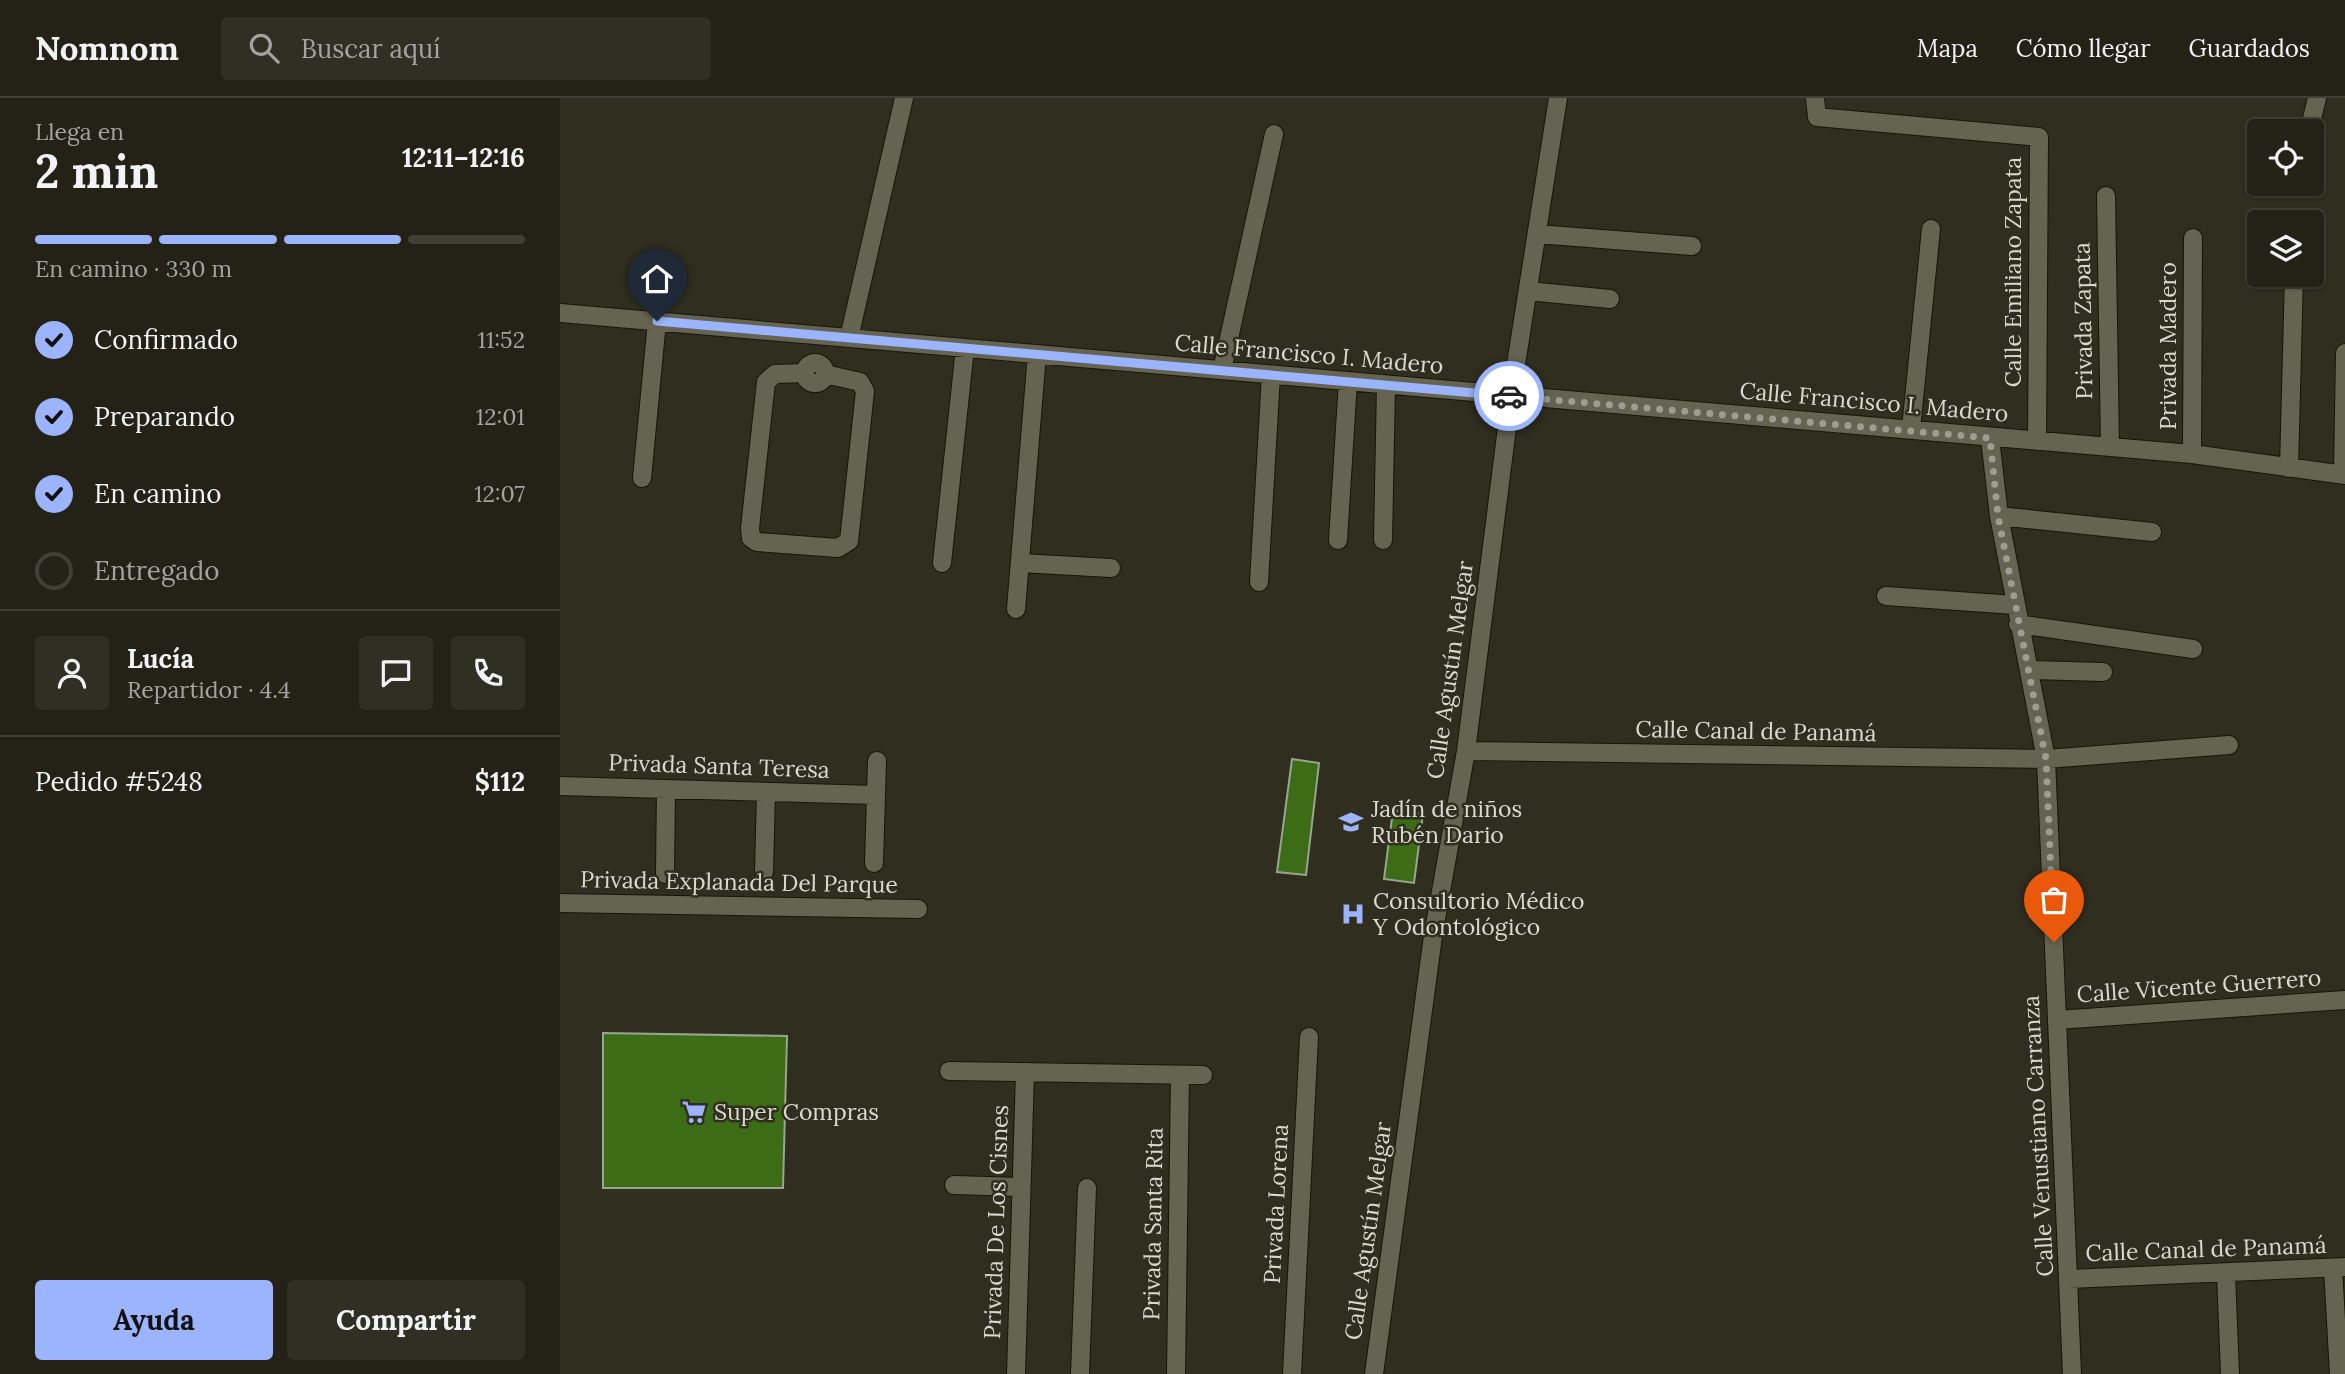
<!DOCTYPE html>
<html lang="es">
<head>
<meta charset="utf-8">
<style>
  body { margin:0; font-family:Lora,serif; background:#302f23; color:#f1f3f6; height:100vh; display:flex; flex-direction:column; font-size:26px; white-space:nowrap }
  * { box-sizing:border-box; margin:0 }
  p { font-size:23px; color:#a3a4a1 }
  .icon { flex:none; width:38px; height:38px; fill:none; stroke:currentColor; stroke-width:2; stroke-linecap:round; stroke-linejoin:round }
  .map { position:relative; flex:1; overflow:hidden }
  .sheet { display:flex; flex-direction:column; background:#242216; width:560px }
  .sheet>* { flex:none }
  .buttons { position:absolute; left:1687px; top:21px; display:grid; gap:14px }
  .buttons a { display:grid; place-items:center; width:77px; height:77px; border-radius:7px; background:#242216; box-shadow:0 2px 5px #0004,0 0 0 2px #413f35; font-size:35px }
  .pin { position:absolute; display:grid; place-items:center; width:60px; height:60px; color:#fff; margin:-72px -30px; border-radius:50% 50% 50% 0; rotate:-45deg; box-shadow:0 0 7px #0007 }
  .pin .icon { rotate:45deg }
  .courier { position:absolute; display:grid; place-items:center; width:70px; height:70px; margin:-35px; border:5px solid #9bb4fd; border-radius:50%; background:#fff; color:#222; box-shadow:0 2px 9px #0007 }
  .head em { font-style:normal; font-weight:800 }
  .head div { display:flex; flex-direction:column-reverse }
  .head { display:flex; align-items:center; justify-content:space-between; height:119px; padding:0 35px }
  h1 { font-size:46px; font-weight:800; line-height:52px }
  .bar { display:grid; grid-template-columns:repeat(4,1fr); gap:10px 7px; align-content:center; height:84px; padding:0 35px }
  .bar i { height:9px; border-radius:5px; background:#413f35 }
  .bar .on { background:#9bb4fd }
  .bar p { grid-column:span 4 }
  .line { display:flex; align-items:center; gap:18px; padding:0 35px; border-top:2px solid #413f35 }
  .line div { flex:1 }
  .round { display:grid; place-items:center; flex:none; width:74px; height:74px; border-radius:7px; background:#302f23 }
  ol { padding:0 35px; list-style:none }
  li { display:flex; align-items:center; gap:21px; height:77px }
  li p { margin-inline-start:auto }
  li .icon { padding:7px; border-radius:50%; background:#9bb4fd; color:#111; stroke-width:4 }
  li:last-child { color:#a3a4a1 }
  li i { width:38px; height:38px; border:4px solid #413f35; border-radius:50% }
  .cta { display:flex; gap:14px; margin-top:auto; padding:14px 35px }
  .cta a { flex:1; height:80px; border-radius:7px; background:#9bb4fd; color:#111; font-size:28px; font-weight:800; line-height:80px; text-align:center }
  .cta a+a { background:#302f23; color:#f1f3f6 }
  header { display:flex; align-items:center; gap:42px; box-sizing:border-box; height:98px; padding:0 35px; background:#242216; border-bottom:2px solid #413f35 }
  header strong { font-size:33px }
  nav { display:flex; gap:38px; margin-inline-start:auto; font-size:24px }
  .search { width:490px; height:63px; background:#302f23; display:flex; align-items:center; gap:18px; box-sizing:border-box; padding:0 24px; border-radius:7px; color:#a3a4a1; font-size:26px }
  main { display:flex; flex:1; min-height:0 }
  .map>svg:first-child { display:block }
  .building { fill:#3c6d16; stroke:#99a493; stroke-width:2 }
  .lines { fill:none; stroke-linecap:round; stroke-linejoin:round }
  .minor-casing { stroke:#181607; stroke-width:20 }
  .minor { stroke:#656351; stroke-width:18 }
  .done { stroke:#9e9d91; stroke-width:7; stroke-dasharray:0 12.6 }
  .route { stroke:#9bb4fd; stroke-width:9 }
  .labels { text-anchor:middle; stroke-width:5; stroke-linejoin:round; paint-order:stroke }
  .street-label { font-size:23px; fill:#dad9cf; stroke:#302e1e }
  .poi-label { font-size:23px; fill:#dad9cf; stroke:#302e1e; text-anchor:start }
</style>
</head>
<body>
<header>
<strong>Nomnom</strong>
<div class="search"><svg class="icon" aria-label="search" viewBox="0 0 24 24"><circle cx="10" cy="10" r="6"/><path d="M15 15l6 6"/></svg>Buscar aquí</div>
<nav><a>Mapa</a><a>Cómo llegar</a><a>Guardados</a></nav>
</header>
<main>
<section class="sheet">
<div class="head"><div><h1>2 min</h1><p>Llega en</p></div><em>12:11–12:16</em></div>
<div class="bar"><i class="on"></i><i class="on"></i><i class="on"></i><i></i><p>En camino · 330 m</p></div>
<ol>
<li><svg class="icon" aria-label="check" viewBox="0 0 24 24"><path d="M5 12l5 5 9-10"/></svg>Confirmado<p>11:52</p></li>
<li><svg class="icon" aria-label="check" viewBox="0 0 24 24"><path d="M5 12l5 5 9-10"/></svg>Preparando<p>12:01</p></li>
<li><svg class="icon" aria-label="check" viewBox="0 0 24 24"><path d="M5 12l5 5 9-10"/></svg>En camino<p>12:07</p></li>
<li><i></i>Entregado</li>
</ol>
<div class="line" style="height:126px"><a class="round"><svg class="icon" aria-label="person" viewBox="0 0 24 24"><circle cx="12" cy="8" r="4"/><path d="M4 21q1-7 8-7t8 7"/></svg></a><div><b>Lucía</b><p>Repartidor · 4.4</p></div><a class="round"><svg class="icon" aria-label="chat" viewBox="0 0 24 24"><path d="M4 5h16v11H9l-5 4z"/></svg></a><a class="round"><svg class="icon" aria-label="phone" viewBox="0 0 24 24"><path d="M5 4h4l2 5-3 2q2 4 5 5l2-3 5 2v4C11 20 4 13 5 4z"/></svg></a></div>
<div class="line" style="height:91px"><div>Pedido #5248</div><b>$112</b></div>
<div class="cta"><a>Ayuda</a><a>Compartir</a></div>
</section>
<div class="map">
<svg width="1785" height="1276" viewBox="0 0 1785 1276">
  <rect width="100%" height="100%" fill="#302e1e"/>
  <path class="building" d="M732,661L759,665L746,777L717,774Z
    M833,712L863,716L854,785L824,781Z
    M43,935L227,938L223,1090H43Z"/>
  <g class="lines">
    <g class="minor-casing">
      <path id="minor" d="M1255,0L1257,19L1479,39L1477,343
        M1749,33L1757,0
        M1546,98L1550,348
        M977,136L1132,148
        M968,193L1050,201
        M0,215L1632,356L1785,377
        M289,240L344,0
        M245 275a10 10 0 1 1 20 0a10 10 0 1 1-20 0Z
        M662,272L714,36
        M245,275L215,276L206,284L190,430L191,440L197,444L278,450L289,443L305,293L300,284L265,276
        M1351,331L1371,131
        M1430,340L1439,418L1486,661L1512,1276
        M1632,356L1633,140
        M1729,370L1734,177
        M1783,376L1785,255
        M82,380L97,223
        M1439,418L1592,434
        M778,442L788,283
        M823,442L826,287
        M382,465L405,250
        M460,465L551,470
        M699,484L711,277
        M1326,498L1455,507
        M456,511L477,256
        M1458,526L1633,551
        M1469,572L1543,574
        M906,653L1486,661L1669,647
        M0,688L316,697
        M314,765L317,663
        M204,774L206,694
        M105,776L106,691
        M0,805L358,811
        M1497,922L1785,902
        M389,973L643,977
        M394,1087L461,1089
        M1773,1170L1779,1276
        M1666,1176L1670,1276
        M1509,1181L1785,1169
        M456,1276L465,974
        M520,1276L527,1090
        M616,1276L620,977
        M732,1276L749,939
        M814,1276L873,838L906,653L951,298L998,0"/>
    </g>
    <use href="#minor" class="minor"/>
  </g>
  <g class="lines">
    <path class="done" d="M949,298L1430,340L1438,418L1486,661L1494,844"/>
    <path class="route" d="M97,223L949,298"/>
  </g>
  <defs>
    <g id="school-bare" transform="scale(1.89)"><path d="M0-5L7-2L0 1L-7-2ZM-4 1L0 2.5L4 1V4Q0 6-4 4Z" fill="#9bb4fd" stroke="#302e1e" stroke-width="2.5" paint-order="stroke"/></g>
    <g id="hospital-bare" transform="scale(1.89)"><path d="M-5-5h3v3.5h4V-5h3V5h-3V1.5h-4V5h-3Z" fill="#9bb4fd" stroke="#302e1e" stroke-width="2.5" paint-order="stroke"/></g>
    <g id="supermarket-bare" transform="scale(1.89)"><path d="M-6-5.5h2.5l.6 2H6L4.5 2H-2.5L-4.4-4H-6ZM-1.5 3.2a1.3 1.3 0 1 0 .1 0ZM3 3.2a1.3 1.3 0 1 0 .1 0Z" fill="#9bb4fd" stroke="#302e1e" stroke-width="2.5" paint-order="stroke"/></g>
  </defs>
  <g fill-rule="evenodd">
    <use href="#school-bare" x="791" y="724"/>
    <use href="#hospital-bare" x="793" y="816"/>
    <use href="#supermarket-bare" x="134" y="1014"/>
  </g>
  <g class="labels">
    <g class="street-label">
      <text transform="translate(1453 174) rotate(-90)" y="8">Calle Emiliano Zapata</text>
      <text transform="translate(1523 223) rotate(-91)" y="8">Privada Zapata</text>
      <text transform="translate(1608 248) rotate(-90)" y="8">Privada Madero</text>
      <text transform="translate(749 256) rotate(5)" y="8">Calle Francisco I. Madero</text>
      <text transform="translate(1314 304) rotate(5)" y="8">Calle Francisco I. Madero</text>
      <text transform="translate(890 572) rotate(-82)" y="8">Calle Agustín Melgar</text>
      <text transform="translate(1196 633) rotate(1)" y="8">Calle Canal de Panamá</text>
      <text transform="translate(159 668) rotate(2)" y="8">Privada Santa Teresa</text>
      <text transform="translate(179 784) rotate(1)" y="8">Privada Explanada Del Parque</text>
      <text transform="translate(1639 888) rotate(-4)" y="8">Calle Vicente Guerrero</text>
      <text transform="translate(1478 1038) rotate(-93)" y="8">Calle Venustiano Carranza</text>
      <text transform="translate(716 1106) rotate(-87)" y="8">Privada Lorena</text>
      <text transform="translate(436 1124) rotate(-88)" y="8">Privada De Los Cisnes</text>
      <text transform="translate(593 1126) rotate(-89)" y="8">Privada Santa Rita</text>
      <text transform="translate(808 1133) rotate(-82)" y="8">Calle Agustín Melgar</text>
      <text transform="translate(1646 1151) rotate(-2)" y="8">Calle Canal de Panamá</text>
    </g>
    <g class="poi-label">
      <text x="811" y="719">Jadín de niños<tspan x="811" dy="26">Rubén Dario</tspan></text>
      <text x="813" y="811">Consultorio Médico<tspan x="813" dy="26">Y Odontológico</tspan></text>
      <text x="154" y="1022">Super Compras</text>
    </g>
  </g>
</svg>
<div class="buttons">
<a><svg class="icon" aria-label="locate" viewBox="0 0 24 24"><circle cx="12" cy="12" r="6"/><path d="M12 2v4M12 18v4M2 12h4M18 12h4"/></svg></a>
<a><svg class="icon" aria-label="layers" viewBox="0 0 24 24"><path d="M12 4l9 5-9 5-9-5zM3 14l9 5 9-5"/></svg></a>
</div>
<div class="pin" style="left:1494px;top:844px;background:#ea580c"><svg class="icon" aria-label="bag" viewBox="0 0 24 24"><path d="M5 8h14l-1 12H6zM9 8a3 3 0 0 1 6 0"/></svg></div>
<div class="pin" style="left:97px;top:223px;background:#1f2937"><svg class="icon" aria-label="home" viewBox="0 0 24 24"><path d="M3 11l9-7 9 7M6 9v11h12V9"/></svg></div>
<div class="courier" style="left:949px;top:298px"><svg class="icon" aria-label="car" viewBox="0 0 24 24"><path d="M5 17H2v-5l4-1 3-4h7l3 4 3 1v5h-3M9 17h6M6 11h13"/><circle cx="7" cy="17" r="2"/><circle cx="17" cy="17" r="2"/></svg></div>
</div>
</main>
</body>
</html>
